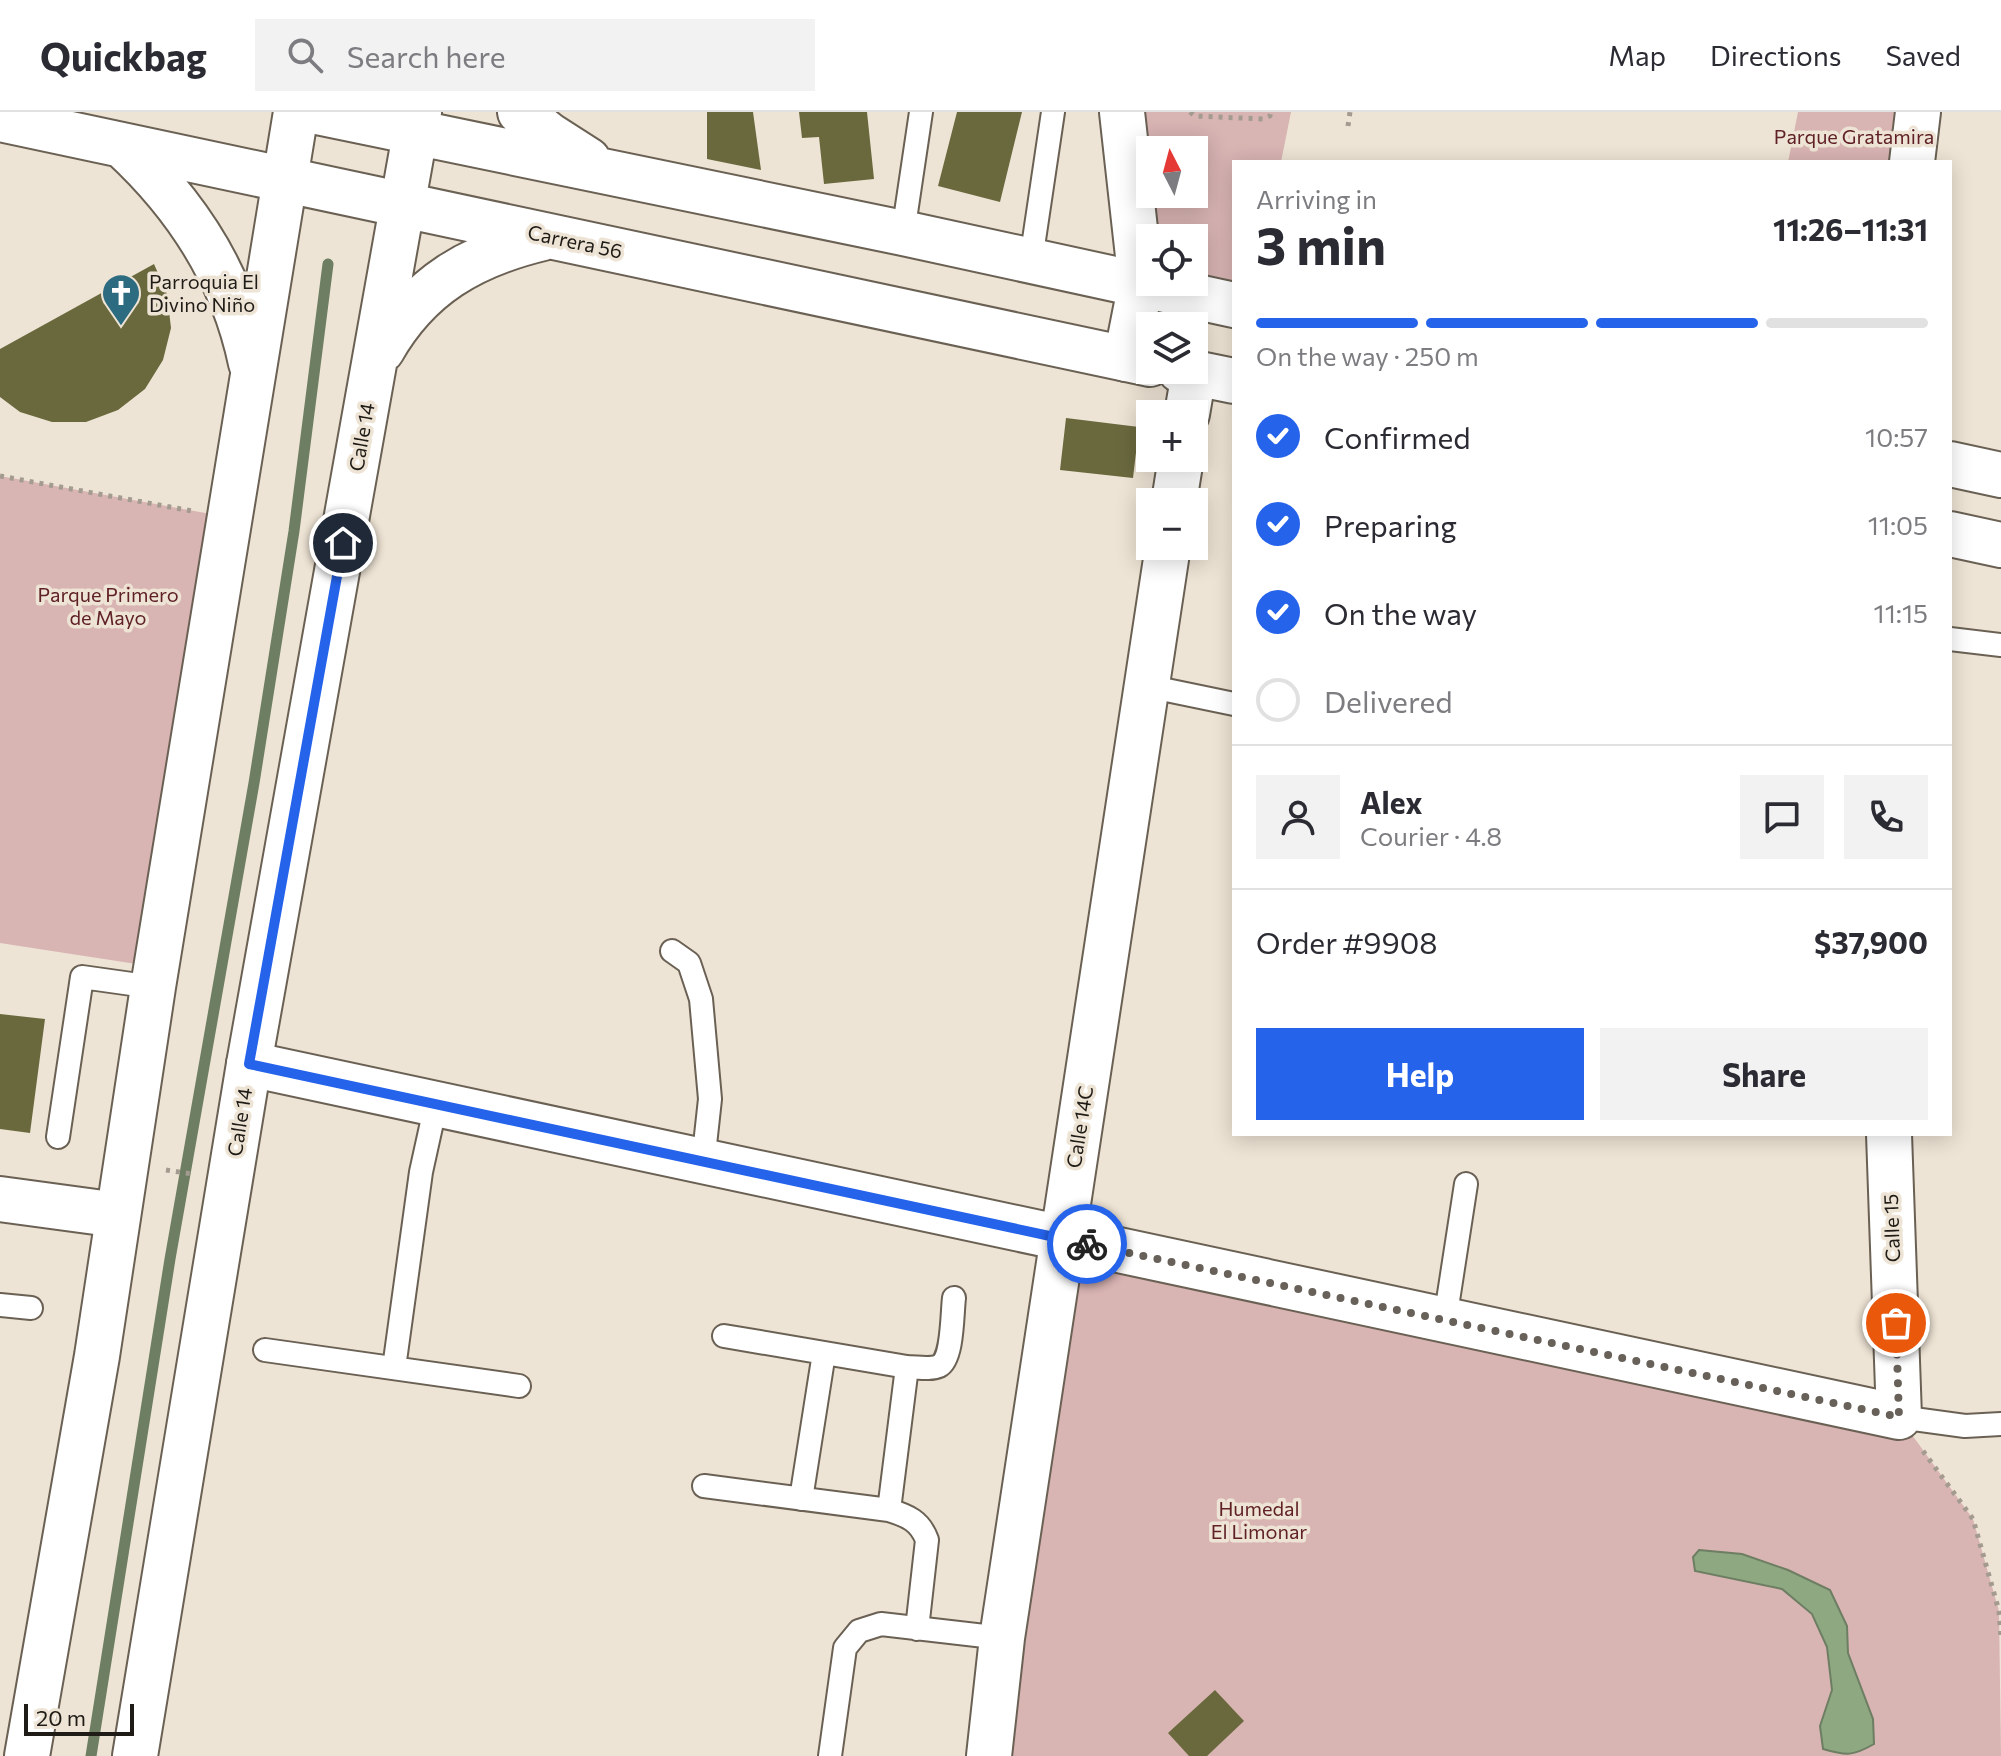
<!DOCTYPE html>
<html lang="en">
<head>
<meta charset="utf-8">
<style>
  body { margin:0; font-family:Commissioner,sans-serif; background:#f2f2f3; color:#2b2b33; height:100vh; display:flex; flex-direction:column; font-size:30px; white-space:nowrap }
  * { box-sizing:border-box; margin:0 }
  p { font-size:26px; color:#7c7c81 }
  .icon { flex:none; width:44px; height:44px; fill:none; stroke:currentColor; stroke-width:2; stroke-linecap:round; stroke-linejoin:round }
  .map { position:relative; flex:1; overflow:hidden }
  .drawer { position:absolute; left:1232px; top:48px; width:720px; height:976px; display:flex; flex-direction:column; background:#fff; border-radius:0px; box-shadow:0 4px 20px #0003 }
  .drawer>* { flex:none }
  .needle { width:52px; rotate:354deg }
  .controls { position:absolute; left:1136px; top:24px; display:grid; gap:16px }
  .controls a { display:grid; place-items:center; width:72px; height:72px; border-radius:0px; background:#fff; box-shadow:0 4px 20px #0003; font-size:40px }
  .scale { position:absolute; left:24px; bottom:20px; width:110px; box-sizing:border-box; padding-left:8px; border:4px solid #1f1b16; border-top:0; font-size:22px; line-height:28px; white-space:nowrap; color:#1f1b16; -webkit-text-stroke:6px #eee4d5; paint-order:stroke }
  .pin { position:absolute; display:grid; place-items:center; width:68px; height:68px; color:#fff; margin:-34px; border:4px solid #fff; border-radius:50%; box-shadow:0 2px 8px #0007 }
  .courier { position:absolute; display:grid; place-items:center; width:80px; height:80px; margin:-40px; border:6px solid #2563eb; border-radius:50%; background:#fff; color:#222; box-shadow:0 2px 10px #0007 }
  .headline em { font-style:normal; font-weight:700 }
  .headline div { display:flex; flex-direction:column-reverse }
  .headline { display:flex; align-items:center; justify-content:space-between; height:136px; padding:0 24px }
  h1 { font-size:52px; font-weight:700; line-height:60px }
  .bar { display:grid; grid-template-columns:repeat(4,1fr); gap:12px 8px; align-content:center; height:96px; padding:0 24px }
  .bar i { height:10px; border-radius:6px; background:#e1e1e2 }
  .bar .active { background:#2563eb }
  .bar p { grid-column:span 4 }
  .line { display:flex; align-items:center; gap:20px; padding:0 24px; border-top:2px solid #e1e1e2 }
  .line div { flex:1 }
  .round { display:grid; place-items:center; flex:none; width:84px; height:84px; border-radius:0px; background:#f2f2f3 }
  ol { padding:0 24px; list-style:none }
  li { display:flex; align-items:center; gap:24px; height:88px }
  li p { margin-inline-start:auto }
  li .icon { padding:8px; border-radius:50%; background:#2563eb; color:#fff; stroke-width:4 }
  li:last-child { color:#7c7c81 }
  li i { width:44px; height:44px; border:4px solid #e1e1e2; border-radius:50% }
  .primary-button { display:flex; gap:16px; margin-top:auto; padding:16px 24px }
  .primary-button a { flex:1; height:92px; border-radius:0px; background:#2563eb; color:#fff; font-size:32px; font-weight:700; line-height:92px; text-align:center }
  .primary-button a+a { background:#f2f2f3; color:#2b2b33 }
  header { display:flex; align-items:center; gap:48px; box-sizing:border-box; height:112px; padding:0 40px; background:#fff; border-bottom:2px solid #e1e1e2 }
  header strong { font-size:38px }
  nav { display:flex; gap:44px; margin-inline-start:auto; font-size:28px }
  .search { width:560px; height:72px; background:#f2f2f3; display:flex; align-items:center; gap:20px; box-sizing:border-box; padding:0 28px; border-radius:0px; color:#7c7c81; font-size:30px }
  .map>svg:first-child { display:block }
  .green { fill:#d8b4b3; fill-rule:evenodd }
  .water { fill:#8ea882; stroke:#6d7e62; stroke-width:2 }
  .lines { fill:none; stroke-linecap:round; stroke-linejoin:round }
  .stream { stroke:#6d7e62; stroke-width:11 }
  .building { fill:#6a693e }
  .service-casing { stroke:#6a6154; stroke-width:26 }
  .minor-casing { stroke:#6a6154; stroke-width:48 }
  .tertiary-casing { stroke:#6a6154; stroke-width:48 }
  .path { stroke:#a39b90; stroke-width:5; stroke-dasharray:4 6; stroke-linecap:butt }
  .service { stroke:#fff; stroke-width:22 }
  .minor { stroke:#fff; stroke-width:44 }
  .tertiary { stroke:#fff; stroke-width:44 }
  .done { stroke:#676159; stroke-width:8; stroke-dasharray:0 14.4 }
  .route { stroke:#2563eb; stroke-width:10 }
  .labels { text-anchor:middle; stroke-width:7; stroke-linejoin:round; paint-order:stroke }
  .park-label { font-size:20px; fill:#602126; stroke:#eee4d5 }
  .street-label { font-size:20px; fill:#1f1b16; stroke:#eee4d5 }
  .poi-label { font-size:20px; fill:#1f1b16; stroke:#eee4d5; text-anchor:start }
</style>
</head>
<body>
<header>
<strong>Quickbag</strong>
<div class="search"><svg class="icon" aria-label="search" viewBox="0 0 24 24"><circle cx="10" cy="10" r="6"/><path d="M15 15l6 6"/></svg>Search here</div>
<nav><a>Map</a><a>Directions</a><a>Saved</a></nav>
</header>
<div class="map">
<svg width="2001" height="1644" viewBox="0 0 2001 1644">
  <rect width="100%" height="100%" fill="#eee4d5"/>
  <path class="green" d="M1122,0H1291L1281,50H1234V193L1141,171ZM1150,38H1194V82H1150ZM1150,126H1194V170H1150Z
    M1798,0H1918L1912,50H1788Z
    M0,364L211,402L156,855L0,831Z
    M1063,1127L1899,1305L1973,1407L1999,1499L2001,1644H989Z"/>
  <path class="water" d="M1699,1438L1742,1442L1788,1458L1830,1478L1847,1514L1848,1541L1873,1607L1874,1632C1853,1644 1847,1644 1823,1637L1820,1614L1832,1578L1827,1535L1812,1502L1782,1477L1695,1459L1693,1445Z"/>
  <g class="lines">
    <path class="stream" d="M91,1644L170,1147L254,671L294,419L328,152"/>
  </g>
  <path class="building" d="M707,0H753L761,58L707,47Z
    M799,0H867L874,67L824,72L819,25L802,26Z
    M957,0H1022L1000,90L938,74Z
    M154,152L167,182L171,216L163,248L145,277L118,298L86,310H52L20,300L0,285V237Z
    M1066,306L1139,315L1133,366L1060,358Z
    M0,902L45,907L30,1021L0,1017Z
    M1215,1578L1244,1609L1207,1644H1189L1168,1621Z"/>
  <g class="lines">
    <g class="service-casing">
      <path id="service" d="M903,121L921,0
        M1031,148L1053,0
        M1950,527L2001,533
        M1147,574L1234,592
        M672,839L689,851L701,887L710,987L703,1051
        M58,1025L82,865L153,875
        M0,1193L31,1196
        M1445,1208L1466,1072
        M724,1224L907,1255C917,1255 930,1258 939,1254C953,1247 952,1201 954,1186
        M265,1238L519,1274
        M394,1256L421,1060L436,992
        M1899,1305L1965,1314L2001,1312
        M704,1374L889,1398C908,1404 920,1409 927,1428L917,1517
        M801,1387L824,1241
        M889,1398L907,1255
        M830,1644L845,1536L859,1519L881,1512L1002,1526"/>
    </g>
    <g class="minor-casing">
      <path id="minor" d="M1122,0L1141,171L1126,247
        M1912,50L1918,0
        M1187,302L1194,261
        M1174,390L1181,346
        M249,952L1899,1305L1889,1022
        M0,1087L118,1103
        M989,1644L1002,1526L1168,434"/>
    </g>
    <g class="tertiary-casing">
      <path id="tertiary" d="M317,0L903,121L1234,193
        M520,0L549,23L588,48
        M0,7L1150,252
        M122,33C187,93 233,164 251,251
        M382,238C419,173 472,143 543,126
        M1180,258L1234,269
        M1950,352L2001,363
        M1950,422L2001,433
        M27,1644L97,1244L153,875L296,0
        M135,1644L249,952L419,0"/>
    </g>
    <path class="path" d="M1190,0L1195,4L1263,7L1270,4L1271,0
      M1348,14L1350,0
      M0,364L192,399
      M166,1058L192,1062
      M1923,1339L1973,1407L1999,1499L2001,1526"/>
    <use href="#service" class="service"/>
    <use href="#minor" class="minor"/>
    <use href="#tertiary" class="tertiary"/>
  </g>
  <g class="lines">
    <path class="done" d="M1087,1132L1899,1305L1896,1211"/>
    <path class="route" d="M343,431L249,952L1087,1132"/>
  </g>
  <defs>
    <g id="church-pin" transform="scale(2)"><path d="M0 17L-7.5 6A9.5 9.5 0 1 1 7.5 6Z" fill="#2c6b80" stroke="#eee4d5"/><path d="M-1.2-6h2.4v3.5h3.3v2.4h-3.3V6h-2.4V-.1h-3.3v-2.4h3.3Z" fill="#fff"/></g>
  </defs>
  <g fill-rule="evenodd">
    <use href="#church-pin" x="121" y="181"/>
  </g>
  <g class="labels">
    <g class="park-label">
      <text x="1854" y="32">Parque Gratamira</text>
      <text x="108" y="490">Parque Primero<tspan x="108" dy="23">de Mayo</tspan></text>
      <text x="1259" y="1404">Humedal<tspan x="1259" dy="23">El Limonar</tspan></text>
    </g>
    <g class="street-label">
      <text transform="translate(575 130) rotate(12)" y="7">Carrera 56</text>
      <text transform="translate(362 325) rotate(-80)" y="7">Calle 14</text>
      <text transform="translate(240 1010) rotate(-81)" y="7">Calle 14</text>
      <text transform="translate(1080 1015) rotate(-81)" y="7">Calle 14C</text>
      <text transform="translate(1892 1116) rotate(-92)" y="7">Calle 15</text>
    </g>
    <g class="poi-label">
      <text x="149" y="177">Parroquia El<tspan x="149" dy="23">Divino Niño</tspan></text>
    </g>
  </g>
</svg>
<div class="controls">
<a><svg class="needle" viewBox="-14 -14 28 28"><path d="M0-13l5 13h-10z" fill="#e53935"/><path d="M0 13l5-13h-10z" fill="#7c7c81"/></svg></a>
<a><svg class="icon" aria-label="locate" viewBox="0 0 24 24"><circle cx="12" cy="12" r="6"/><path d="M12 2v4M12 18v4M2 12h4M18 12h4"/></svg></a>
<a><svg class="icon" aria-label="layers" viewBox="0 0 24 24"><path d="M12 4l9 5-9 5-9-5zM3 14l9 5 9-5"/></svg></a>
<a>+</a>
<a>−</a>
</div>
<div class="scale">20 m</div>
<div class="pin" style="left:1896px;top:1211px;background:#ea580c"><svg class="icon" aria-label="bag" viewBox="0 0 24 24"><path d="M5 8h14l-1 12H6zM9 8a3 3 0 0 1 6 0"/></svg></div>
<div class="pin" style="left:343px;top:431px;background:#1f2937"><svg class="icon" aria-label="home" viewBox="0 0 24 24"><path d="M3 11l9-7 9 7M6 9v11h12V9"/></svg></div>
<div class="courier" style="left:1087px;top:1132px"><svg class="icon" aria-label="bike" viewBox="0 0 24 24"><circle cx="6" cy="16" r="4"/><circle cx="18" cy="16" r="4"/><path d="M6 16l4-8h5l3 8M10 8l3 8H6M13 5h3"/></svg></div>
<section class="drawer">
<div class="headline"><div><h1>3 min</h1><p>Arriving in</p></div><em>11:26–11:31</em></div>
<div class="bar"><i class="active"></i><i class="active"></i><i class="active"></i><i></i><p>On the way · 250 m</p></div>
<ol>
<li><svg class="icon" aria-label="check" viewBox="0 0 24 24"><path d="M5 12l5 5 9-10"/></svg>Confirmed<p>10:57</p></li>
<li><svg class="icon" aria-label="check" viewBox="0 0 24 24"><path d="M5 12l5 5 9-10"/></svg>Preparing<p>11:05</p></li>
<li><svg class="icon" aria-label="check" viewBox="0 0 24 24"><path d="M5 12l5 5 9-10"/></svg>On the way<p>11:15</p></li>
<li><i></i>Delivered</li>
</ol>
<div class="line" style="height:144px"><a class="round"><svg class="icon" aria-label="person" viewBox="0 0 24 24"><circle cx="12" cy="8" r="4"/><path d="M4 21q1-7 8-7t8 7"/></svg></a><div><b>Alex</b><p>Courier · 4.8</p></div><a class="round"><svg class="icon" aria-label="chat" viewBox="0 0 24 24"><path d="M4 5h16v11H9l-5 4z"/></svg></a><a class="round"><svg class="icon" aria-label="phone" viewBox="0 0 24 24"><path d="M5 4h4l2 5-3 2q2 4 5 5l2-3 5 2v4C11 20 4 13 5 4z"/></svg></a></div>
<div class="line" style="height:104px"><div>Order #9908</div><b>$37,900</b></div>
<div class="primary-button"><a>Help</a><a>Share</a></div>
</section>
</div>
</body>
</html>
